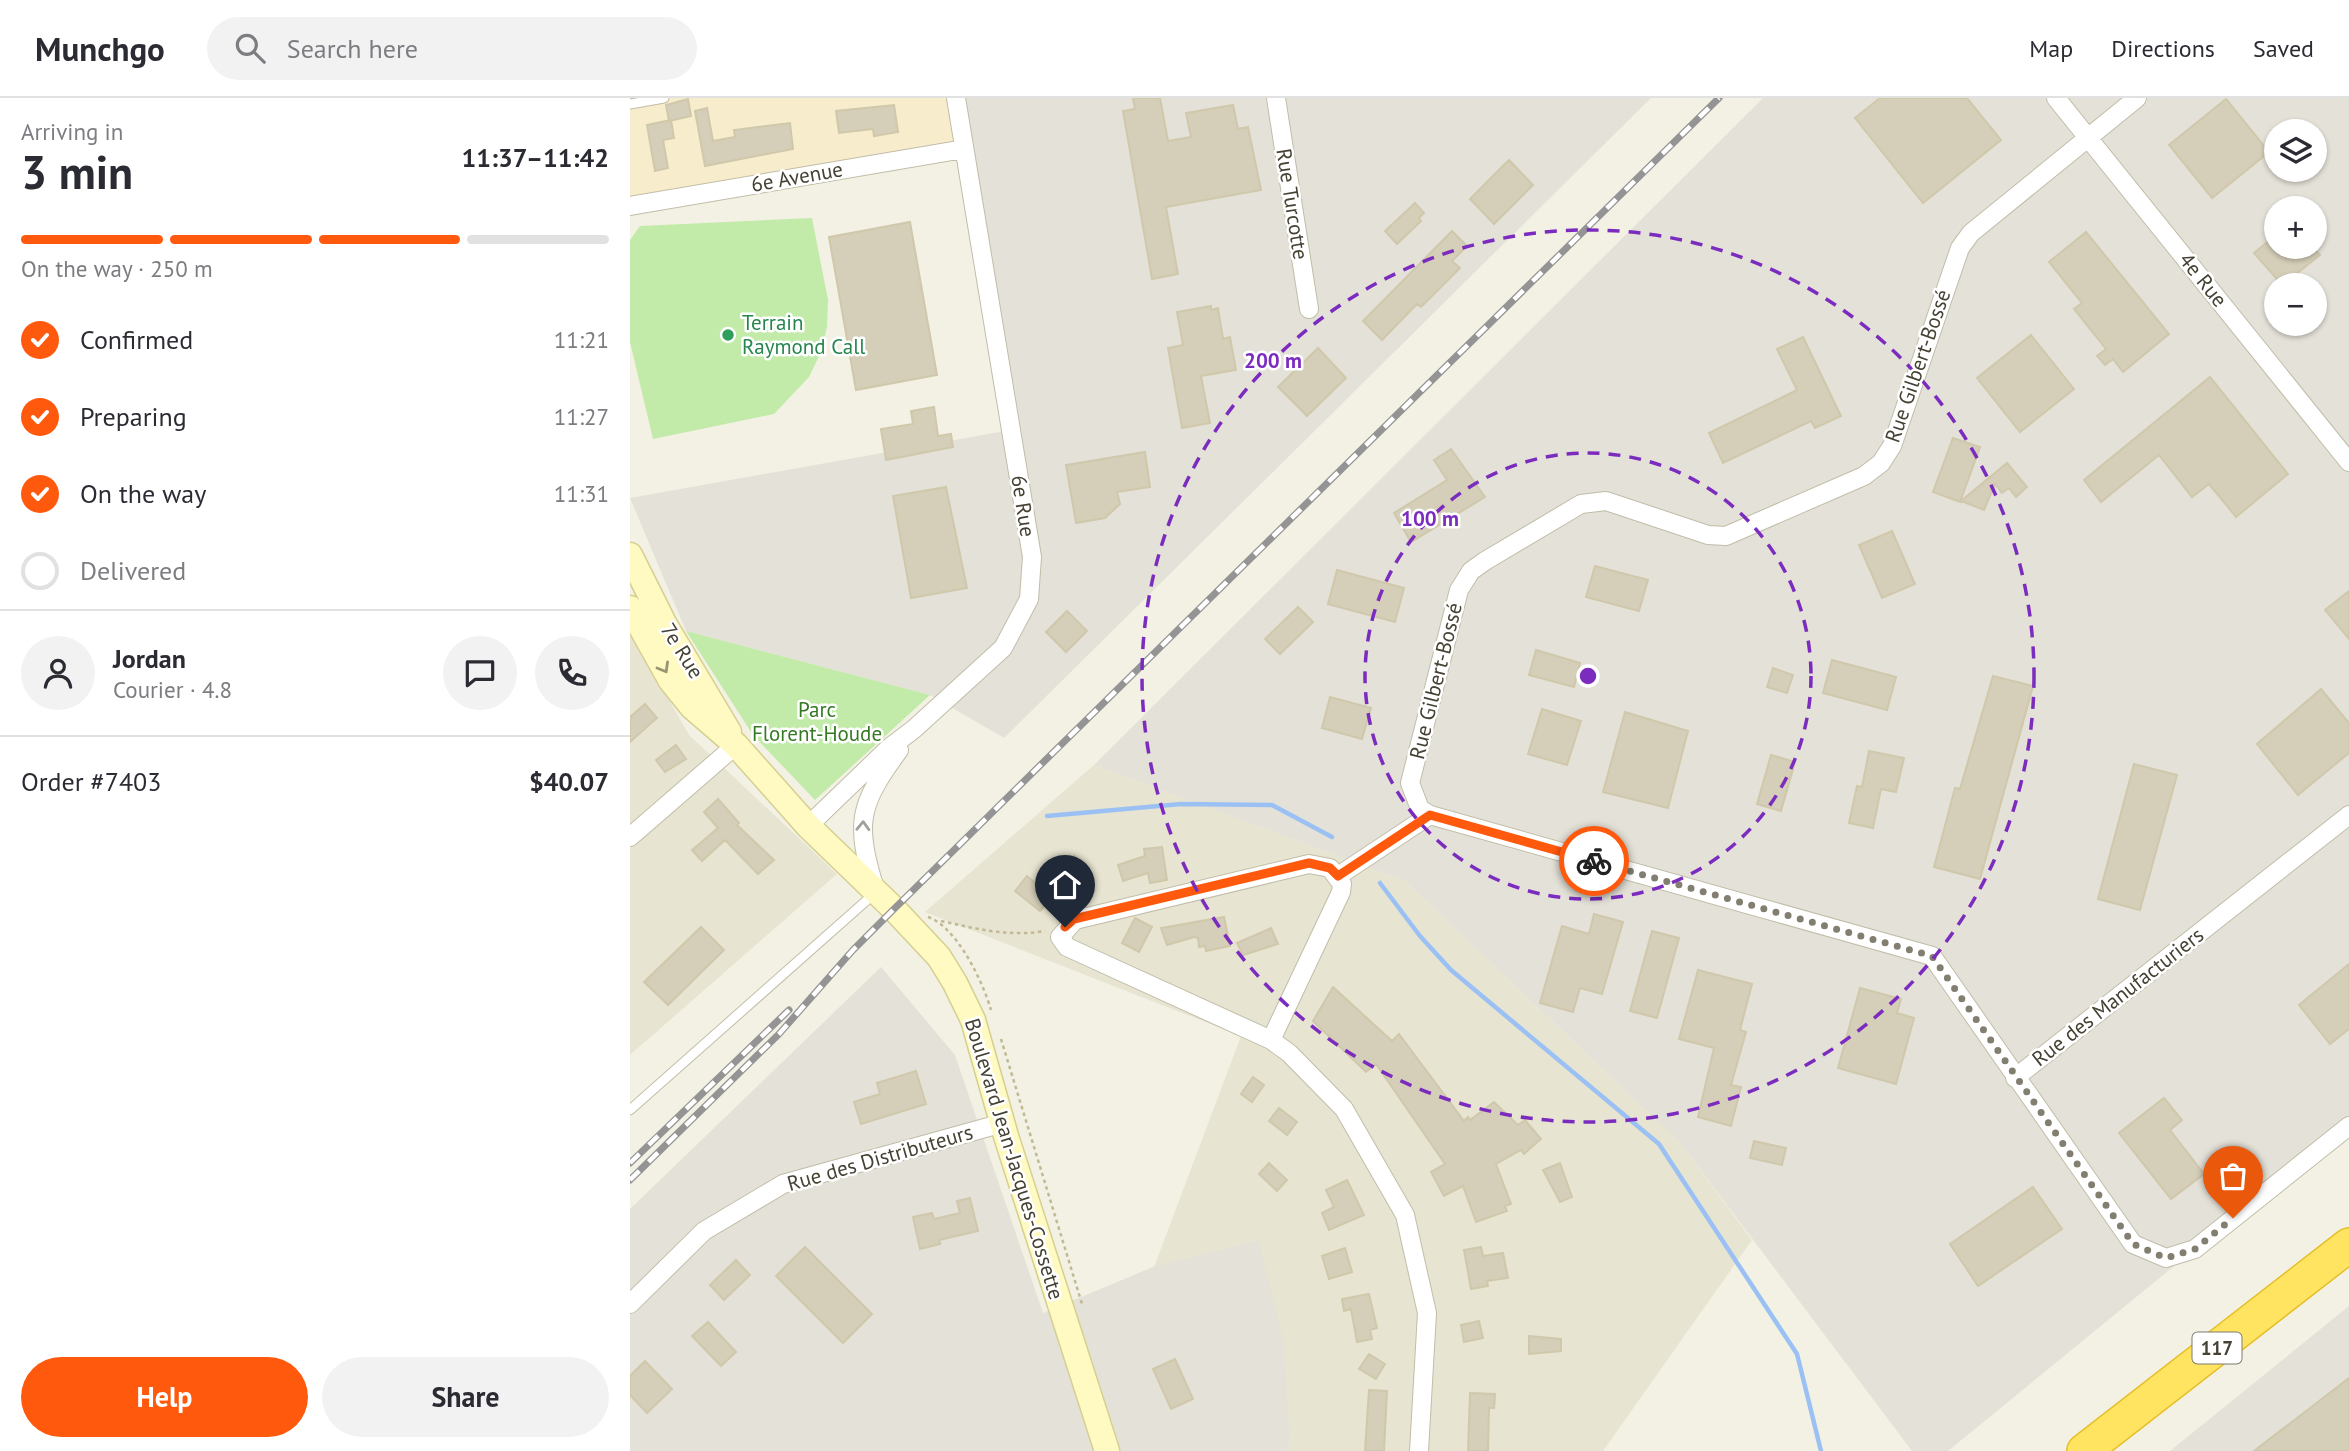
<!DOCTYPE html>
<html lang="en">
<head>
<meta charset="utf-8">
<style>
  body { margin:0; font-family:"PT Sans",sans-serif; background:#f2f2f3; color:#2b2b33; height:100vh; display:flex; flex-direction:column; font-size:26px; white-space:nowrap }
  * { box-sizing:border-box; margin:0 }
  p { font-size:23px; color:#7c7c81 }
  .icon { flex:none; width:38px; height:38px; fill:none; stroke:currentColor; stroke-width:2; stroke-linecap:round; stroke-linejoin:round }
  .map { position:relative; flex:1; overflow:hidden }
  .details { display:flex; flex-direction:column; background:#fff; width:630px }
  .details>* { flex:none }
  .buttons { position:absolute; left:1634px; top:21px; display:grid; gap:14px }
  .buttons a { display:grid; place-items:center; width:63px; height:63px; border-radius:50%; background:#fff; box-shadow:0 2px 5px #0004; font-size:35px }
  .pin { position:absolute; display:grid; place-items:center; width:60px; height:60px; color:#fff; margin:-72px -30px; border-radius:50% 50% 50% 0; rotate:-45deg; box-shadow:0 0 7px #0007 }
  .pin .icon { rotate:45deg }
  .courier { position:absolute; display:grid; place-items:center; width:70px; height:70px; margin:-35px; border:5px solid #ff590e; border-radius:50%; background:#fff; color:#222; box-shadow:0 2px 9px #0007 }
  .headline em { font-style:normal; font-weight:700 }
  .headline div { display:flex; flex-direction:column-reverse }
  .headline { display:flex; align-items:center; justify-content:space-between; height:119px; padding:0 21px }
  h1 { font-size:46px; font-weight:700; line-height:52px }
  .bar { display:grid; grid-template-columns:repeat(4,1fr); gap:10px 7px; align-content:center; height:84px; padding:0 21px }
  .bar i { height:9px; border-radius:5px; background:#e1e1e2 }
  .bar .active { background:#ff590e }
  .bar p { grid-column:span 4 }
  .line { display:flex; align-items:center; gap:18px; padding:0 21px; border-top:2px solid #e1e1e2 }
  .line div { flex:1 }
  .round { display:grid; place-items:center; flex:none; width:74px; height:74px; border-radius:37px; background:#f2f2f3 }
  ol { padding:0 21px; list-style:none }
  li { display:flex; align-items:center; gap:21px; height:77px }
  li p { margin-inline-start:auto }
  li .icon { padding:7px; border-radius:50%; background:#ff590e; color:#fff; stroke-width:4 }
  li:last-child { color:#7c7c81 }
  li i { width:38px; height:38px; border:4px solid #e1e1e2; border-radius:50% }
  .action { display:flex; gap:14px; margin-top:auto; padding:14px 21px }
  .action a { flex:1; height:80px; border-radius:42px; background:#ff590e; color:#fff; font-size:28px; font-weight:700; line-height:80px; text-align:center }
  .action a+a { background:#f2f2f3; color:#2b2b33 }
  header { display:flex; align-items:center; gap:42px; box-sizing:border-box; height:98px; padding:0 35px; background:#fff; border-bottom:2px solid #e1e1e2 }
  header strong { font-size:33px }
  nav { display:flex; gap:38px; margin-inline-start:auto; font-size:24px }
  .search { width:490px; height:63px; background:#f2f2f3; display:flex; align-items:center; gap:18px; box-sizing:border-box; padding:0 24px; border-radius:38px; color:#7c7c81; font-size:26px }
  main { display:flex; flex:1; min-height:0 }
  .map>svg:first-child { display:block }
  .residential { fill:#e7e4d1 }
  .commercial { fill:#f7eccc }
  .industrial { fill:#e4e1d8; fill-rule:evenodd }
  .green { fill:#c2eaa9 }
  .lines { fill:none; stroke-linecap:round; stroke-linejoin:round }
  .stream { stroke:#9bc1f4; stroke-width:4.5 }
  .building { fill:#d5ceb8; stroke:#d0c8ab; stroke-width:2 }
  .lane-casing { stroke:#c1bda8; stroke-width:11 }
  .street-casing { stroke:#c1bda8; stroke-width:20 }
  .secondary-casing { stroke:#d5cf90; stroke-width:27 }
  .highway-casing { stroke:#e6bf2a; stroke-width:36 }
  .path { stroke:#c1b996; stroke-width:2.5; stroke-dasharray:3.5 3.5; stroke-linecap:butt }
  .lane { stroke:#fff; stroke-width:9 }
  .street { stroke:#fff; stroke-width:18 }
  .secondary { stroke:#fffac1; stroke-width:24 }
  .highway { stroke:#ffe462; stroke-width:33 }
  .rail-casing { stroke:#949494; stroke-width:7 }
  .rail { stroke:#fff; stroke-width:4.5; stroke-dasharray:13; stroke-linecap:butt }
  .oneway { stroke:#999473 }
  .oneway2 { stroke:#a2a099 }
  .done { stroke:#827f71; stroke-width:7; stroke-dasharray:0 12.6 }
  .route { stroke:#ff590e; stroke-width:9 }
  .ring { fill:none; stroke:#7b2cbf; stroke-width:3.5; stroke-dasharray:12 9 }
  .leisure-dot { fill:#2e9e5b; stroke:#fff; stroke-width:2.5 }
  .labels { text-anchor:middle; stroke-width:5; stroke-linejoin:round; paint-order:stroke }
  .shield { fill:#fff; stroke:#7d7a70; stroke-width:2 }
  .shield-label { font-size:19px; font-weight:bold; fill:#454133 }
  .street-label { font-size:21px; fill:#454133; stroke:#fff }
  .leisure-label { font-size:21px; fill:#27864d; stroke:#fff; text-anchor:start }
  .park-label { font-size:21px; fill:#367924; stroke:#fff }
  .centre { fill:#7b2cbf; stroke:#fff; stroke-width:3.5 }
  .ring-label { font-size:21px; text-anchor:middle; font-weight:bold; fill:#7b2cbf; stroke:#fff; stroke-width:5; stroke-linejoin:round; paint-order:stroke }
</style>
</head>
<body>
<header>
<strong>Munchgo</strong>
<div class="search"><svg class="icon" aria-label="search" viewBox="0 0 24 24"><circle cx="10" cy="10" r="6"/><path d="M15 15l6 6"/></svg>Search here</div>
<nav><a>Map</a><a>Directions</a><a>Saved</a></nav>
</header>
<main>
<section class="details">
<div class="headline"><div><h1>3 min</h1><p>Arriving in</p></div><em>11:37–11:42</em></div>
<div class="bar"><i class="active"></i><i class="active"></i><i class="active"></i><i></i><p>On the way · 250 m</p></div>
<ol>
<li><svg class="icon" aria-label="check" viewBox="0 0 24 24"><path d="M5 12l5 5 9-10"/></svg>Confirmed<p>11:21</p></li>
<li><svg class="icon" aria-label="check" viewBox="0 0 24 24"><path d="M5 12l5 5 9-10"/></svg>Preparing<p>11:27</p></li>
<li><svg class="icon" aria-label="check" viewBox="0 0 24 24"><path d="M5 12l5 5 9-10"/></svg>On the way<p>11:31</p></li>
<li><i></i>Delivered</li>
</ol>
<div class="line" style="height:126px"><a class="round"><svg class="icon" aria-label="person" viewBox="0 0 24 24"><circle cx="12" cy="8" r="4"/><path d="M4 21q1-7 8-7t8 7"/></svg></a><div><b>Jordan</b><p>Courier · 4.8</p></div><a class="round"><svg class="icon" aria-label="chat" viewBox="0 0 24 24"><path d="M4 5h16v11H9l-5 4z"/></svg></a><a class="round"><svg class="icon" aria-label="phone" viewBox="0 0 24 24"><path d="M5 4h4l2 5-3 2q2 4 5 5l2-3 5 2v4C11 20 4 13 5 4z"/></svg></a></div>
<div class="line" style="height:91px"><div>Order #7403</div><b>$40.07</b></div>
<div class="action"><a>Help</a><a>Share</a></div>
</section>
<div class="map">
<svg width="1719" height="1353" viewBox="0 0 1719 1353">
  <rect width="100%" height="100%" fill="#f3f1e3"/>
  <path class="residential" d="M0,533L59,637L207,776L0,957Z
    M464,667L775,783L1051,1046L1122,1142L973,1353H656L660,1346L628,1142L524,1169L611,938L295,814Z"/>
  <path class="commercial" d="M0,0H327L335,50L0,103Z"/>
  <path class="industrial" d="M327,0H1021L374,640L300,597L56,533L0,400L375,333Z
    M1133,0H1719V1025L1318,1353H1282L1051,1046L775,783L464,667ZM1647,33H1685V72H1647ZM1647,110H1685V149H1647ZM1647,187H1685V226H1647Z
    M251,869L325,957L413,1215L523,1169L628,1142L653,1242L660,1346L656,1353H0V1111Z
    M1719,1208V1353H1540Z"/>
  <path class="green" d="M182,120L198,202L197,229L191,254L179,279L144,316L23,341L0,244V142L10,128Z
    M56,533L300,597L185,702L123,637Z"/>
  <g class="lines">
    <path class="stream" d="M417,718L551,706L642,707L702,739
      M750,785L790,838L821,872L1029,1046L1167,1256L1191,1353"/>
  </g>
  <path class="building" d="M503,0H530L538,43L561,39L556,15L603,7L608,31L618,29L631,92L536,109L548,176L522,181L493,13L505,11Z
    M1250,0H1337L1371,42L1293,105L1225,20Z
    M58,1L61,18L39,23L36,7Z
    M1596,1L1639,54L1582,100L1539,47Z
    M264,7L268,34L244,38L243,31L209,35L206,13Z
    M77,10L83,43L105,39L104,32L160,25L163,51L75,68L65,13Z
    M41,22L44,40L33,42L38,70L25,73L17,27Z
    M879,62L903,87L864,126L840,101Z
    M785,105L794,115L789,120L791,123L767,146L755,133Z
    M280,124L307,277L226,292L199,139Z
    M822,133L837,148L822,163L830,170L791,209L787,206L752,242L733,223Z
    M1456,134L1539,236L1493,274L1483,261L1475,267L1467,258L1476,251L1444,211L1452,205L1419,164Z
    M1647,136V149H1683L1690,157L1652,187L1624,155Z
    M581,208V212L588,210L593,241L600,239L606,272L571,278L580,325L552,330L538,250L553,247L547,214Z
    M1401,237L1444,291L1390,334L1347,280Z
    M1173,239L1211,318L1185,330L1181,323L1093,365L1079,335L1167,292L1147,251Z
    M688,250L716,280L677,318L648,289Z
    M1580,279L1658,376L1606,419L1579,386L1562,399L1529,357L1471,404L1454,382Z
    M304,309L308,338L321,336L323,349L256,362L251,331L283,326L281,313Z
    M1323,340L1350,349L1330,404L1303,394Z
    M821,351L855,399L781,444L764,415L817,382L804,362Z
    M515,354L520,389L487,394L490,406L475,420L446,425L436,367Z
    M1377,365L1397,389L1386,399L1379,390L1372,395L1365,386L1354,412L1331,403Z
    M316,389L337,490L281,500L263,398Z
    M1262,433L1285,486L1252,500L1229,447Z
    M965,468L1018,482L1009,513L956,499Z
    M707,472L774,490L765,524L698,506Z
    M1719,493V541L1695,512Z
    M668,509L683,524L650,556L635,541Z
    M437,513L457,533L436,554L416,534Z
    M906,552L950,565L944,589L899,577Z
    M1202,562L1266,579L1257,612L1193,595Z
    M1143,570L1163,577L1157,595L1137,589Z
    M1363,578L1403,588L1350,781L1304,769L1325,690L1330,691Z
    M1691,591L1719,625V655L1668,697L1627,646Z
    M700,599L741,610L732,641L692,630Z
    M15,606L27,620L0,644V619Z
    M912,611L951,623L937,667L898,656Z
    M995,614L1058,633L1038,710L973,694Z
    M46,647L56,661L35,674L26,662Z
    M1239,653L1274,660L1266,694L1251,691L1243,730L1219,725L1227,688L1232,689Z
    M1141,657L1165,664L1151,713L1127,706Z
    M1504,666L1547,677L1510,812L1468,801Z
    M88,701L109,725L107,727L144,762L128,776L95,742L72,763L62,752L88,730L74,714Z
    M532,749L537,782L520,785L518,775L493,783L488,767L515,758L514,751Z
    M444,758L454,769L440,780L431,769Z
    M397,778L422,799L410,813L385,793Z
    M964,816L993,824L972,896L950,890L943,914L910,905L932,828L959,836Z
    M594,819L600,848L576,853L575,848L569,849L568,840L564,839L537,847L531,830Z
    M505,820L522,829L509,854L492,845Z
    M71,829L94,852L38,907L14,884Z
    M641,830L648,846L613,857L607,845Z
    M1022,833L1049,840L1027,920L1000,913Z
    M1719,866V931L1700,946L1669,907Z
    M1068,872L1122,886L1110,932L1116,934L1101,987L1111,989L1101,1028L1068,1019L1084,950L1049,941Z
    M703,889L762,943L769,936L834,1023L838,1019L840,1022L864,1004L888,1027L895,1022L911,1041L894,1056L891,1052L866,1066L881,1106L875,1108L877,1113L846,1124L833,1088L814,1098L801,1074L815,1066L746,966L736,974L683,923Z
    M1230,890L1271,901L1267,915L1284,920L1266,986L1208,970Z
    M286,973L296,1006L231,1026L224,1004L250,996L247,985Z
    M623,979L634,987L622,1004L611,996Z
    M1534,1000L1552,1022L1540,1032L1574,1076L1541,1101L1489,1035Z
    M649,1010L667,1024L657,1037L639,1023Z
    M1124,1043L1156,1050L1152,1067L1120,1060Z
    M639,1065L657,1082L647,1093L629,1076Z
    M930,1065L942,1099L930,1104L913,1072Z
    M717,1082L734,1117L699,1132L692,1115L704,1109L696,1092Z
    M1403,1089L1432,1131L1348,1188L1320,1146Z
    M340,1100L348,1133L309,1142L310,1146L290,1151L283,1119L302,1115L304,1121L330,1115L327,1103Z
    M175,1149L242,1216L213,1245L146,1178Z
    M851,1149L853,1158L873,1155L878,1180L857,1183L858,1188L841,1191L834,1152Z
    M715,1150L722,1174L699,1181L692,1158Z
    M106,1162L120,1177L94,1202L80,1187Z
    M739,1196L747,1230L740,1232L742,1241L727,1244L721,1211L714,1213L712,1201Z
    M849,1223L853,1240L834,1244L831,1227Z
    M78,1224L106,1254L91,1268L62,1238Z
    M899,1238L931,1241V1253L899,1256Z
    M739,1256L755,1266L746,1281L729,1271Z
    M545,1261L563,1301L541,1311L523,1271Z
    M15,1263L42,1291L17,1315L0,1297V1278Z
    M1719,1280V1353H1624Z
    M739,1292L757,1293L754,1353H735Z
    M840,1295L865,1296L864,1310H859L858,1353H838Z"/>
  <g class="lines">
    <g class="lane-casing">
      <path id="lane" d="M0,6L34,0
        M0,1012L245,795"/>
    </g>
    <g class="street-casing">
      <path id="street" d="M646,0L679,211
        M1426,0L1719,364
        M1507,0L1341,135L1330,150L1262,348L1251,365L1234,378L1096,438L1078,437L976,403L951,406L855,463L841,473L829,492L780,685L790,711L800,717L1302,858L1503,1146L1536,1160L1565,1151L1719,1028
        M0,108L334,51
        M178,728L259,650L284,631L373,550L399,501L402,459L326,0
        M0,739L106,647
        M708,778L800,717
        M245,791C225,725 228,708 269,652
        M641,942L711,794L712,786L700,770L679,766L445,822L430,839L437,849L641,942L659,955L714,1011L775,1117L797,1215L789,1353
        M1385,980L1719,717
        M0,1206L74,1133L153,1086L373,1025"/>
    </g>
    <g class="secondary-casing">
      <path id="secondary" d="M0,457L35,527L99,634
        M0,510L41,583L62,609L106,647L178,728L264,811L309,859L325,885L343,922L376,1038L477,1353"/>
    </g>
    <g class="highway-casing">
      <path id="highway" d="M1454,1353L1719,1147"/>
    </g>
    <path class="path" d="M298,819C327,829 353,884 361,912
      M311,823C347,831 379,839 415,833
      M371,941L452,1206"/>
    <use href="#lane" class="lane"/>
    <use href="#street" class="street"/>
    <use href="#secondary" class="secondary"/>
    <use href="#highway" class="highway"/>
    <g class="rail-casing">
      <path id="rail" d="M0,1065L159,912
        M0,1082L149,936L223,852L264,811L1089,0"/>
    </g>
    <use href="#rail" class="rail"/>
  </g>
  <defs><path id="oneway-chevron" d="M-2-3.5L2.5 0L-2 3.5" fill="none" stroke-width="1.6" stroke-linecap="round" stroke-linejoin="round" transform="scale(1.75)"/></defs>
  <use class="oneway" href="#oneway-chevron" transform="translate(34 570) rotate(60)"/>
  <use class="oneway2" href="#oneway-chevron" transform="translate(233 728) rotate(-88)"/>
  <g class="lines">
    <path class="done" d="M964,763L1302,858L1503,1146L1536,1160L1565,1151L1603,1120"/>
    <path class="route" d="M435,829L444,821L679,765L700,770L708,778L800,717L964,763"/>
  </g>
  <g class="ring">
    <circle cx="958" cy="578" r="223"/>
    <circle cx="958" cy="578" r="446"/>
  </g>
  <circle class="leisure-dot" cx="98" cy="237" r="7"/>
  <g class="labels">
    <rect class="shield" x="1562.5" y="1234.5" width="49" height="31" rx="5"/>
    <g class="shield-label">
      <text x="1587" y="1257">117</text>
    </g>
    <g class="street-label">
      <text transform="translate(167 79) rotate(-10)" y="7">6e Avenue</text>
      <text transform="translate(662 106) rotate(81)" y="7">Rue Turcotte</text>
      <text transform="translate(1573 182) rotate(51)" y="7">4e Rue</text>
      <text transform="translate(1288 268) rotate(-71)" y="7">Rue Gilbert-Bossé</text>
      <text transform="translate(393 408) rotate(81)" y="7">6e Rue</text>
      <text transform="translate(52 553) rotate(58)" y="7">7e Rue</text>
      <text transform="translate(806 583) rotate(-76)" y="7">Rue Gilbert-Bossé</text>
      <text transform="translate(1488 899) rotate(-38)" y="7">Rue des Manufacturiers</text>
      <text transform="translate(250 1060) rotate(-16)" y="7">Rue des Distributeurs</text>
      <text transform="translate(384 1061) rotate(73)" y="7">Boulevard Jean-Jacques-Cossette</text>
    </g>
    <g class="leisure-label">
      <text x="112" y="232">Terrain<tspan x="112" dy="24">Raymond Call</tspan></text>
    </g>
    <g class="park-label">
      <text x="187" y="619">Parc<tspan x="187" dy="24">Florent-Houde</tspan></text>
    </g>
  </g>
  <circle cx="958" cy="578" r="10" class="centre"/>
  <g class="ring-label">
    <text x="643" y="270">200 m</text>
    <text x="800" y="428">100 m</text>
  </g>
</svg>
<div class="buttons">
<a><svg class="icon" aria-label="layers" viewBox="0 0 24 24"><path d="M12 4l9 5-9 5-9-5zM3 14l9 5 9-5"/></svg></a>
<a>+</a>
<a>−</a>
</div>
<div class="pin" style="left:1603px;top:1120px;background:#ea580c"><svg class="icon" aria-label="bag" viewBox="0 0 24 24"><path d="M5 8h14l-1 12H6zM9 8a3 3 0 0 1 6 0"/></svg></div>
<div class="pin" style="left:435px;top:829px;background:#1f2937"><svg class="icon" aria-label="home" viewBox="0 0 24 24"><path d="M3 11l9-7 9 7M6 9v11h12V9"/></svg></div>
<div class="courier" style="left:964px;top:763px"><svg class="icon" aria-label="bike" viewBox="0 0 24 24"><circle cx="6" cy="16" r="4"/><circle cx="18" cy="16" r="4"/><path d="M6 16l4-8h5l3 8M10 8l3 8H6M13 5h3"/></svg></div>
</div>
</main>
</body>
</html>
